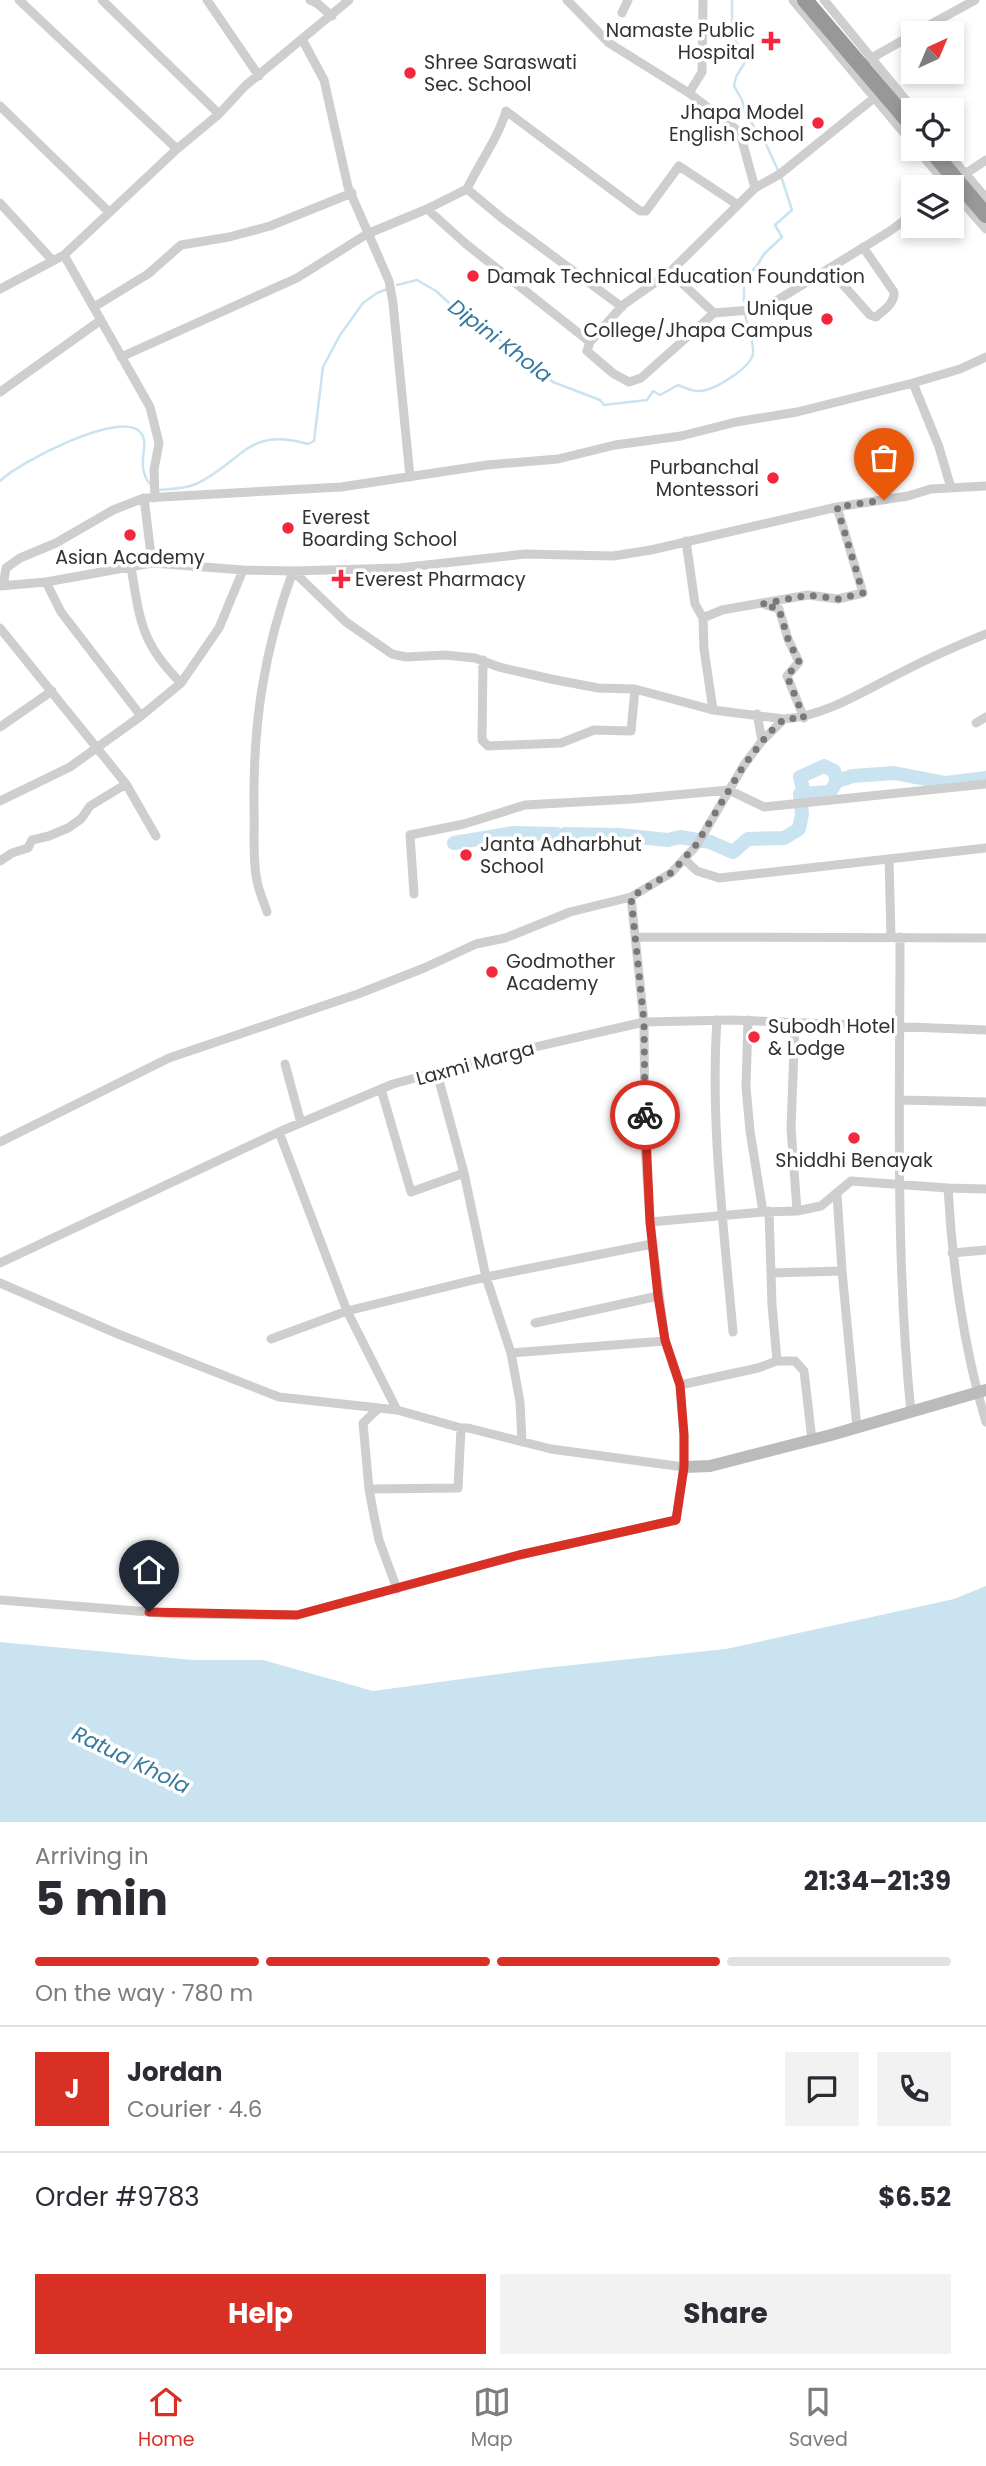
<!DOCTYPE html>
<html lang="en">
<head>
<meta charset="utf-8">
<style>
  body { margin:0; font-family:Poppins,sans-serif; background:#f2f2f3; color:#2b2b33; height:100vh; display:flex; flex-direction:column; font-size:26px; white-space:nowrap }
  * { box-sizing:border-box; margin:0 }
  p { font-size:23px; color:#7c7c81 }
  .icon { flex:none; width:38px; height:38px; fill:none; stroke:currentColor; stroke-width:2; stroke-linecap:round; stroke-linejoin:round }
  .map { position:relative; height:1822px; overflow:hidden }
  .drawer { display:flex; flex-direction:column; background:#fff; flex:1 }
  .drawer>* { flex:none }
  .needle { width:46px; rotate:44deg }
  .fabs { position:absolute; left:901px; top:21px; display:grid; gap:14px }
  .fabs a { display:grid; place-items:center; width:63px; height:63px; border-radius:0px; background:#fff; box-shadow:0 4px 10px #0003; font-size:35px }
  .pin { position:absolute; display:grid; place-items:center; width:60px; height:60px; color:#fff; margin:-72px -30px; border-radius:50% 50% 50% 0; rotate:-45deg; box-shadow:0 0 7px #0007 }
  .pin .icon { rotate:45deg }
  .courier { position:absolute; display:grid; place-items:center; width:70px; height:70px; margin:-35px; border:5px solid #d93025; border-radius:50%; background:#fff; color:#222; box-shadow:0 2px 9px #0007 }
  .headline em { font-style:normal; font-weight:700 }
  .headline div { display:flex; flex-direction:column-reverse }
  .headline { display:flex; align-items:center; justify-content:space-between; height:119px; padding:0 35px }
  h1 { font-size:46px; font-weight:700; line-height:52px }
  .bar { display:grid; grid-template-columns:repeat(4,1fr); gap:10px 7px; align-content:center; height:84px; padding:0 35px }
  .bar i { height:9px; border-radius:5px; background:#e1e1e2 }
  .bar .current { background:#d93025 }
  .bar p { grid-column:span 4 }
  .line { display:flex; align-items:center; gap:18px; padding:0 35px; border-top:2px solid #e1e1e2 }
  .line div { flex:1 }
  .round { display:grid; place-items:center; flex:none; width:74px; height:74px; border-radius:0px; background:#f2f2f3 }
  .action { display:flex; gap:14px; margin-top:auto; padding:14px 35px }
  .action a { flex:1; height:80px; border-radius:0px; background:#d93025; color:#fff; font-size:28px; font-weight:700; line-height:80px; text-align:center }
  .action a+a { background:#f2f2f3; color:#2b2b33 }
  .menu { display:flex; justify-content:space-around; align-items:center; height:98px; border-top:2px solid #e1e1e2; background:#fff; font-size:19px; color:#7c7c81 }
  .menu a { display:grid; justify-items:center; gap:4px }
  .menu .current { color:#d93025 }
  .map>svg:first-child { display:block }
  .water { fill:#cae3f0 }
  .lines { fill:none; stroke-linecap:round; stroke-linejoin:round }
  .stream { stroke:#cae3f0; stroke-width:2.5 }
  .river { stroke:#cae3f0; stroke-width:14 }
  .street { stroke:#cecece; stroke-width:9 }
  .secondary { stroke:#bbb; stroke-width:12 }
  .highway { stroke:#989898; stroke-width:16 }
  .done { stroke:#797979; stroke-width:7; stroke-dasharray:0 12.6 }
  .route { stroke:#d93025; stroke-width:9 }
  .poi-dot { fill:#f4273f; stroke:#fff; stroke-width:2.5 }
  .labels { text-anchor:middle; stroke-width:7; stroke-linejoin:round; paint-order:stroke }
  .poi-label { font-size:19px; fill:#313131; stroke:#fff; text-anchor:start }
  .street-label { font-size:19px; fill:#313131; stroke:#fff }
  .water-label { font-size:21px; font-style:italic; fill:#37799c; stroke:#fff }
</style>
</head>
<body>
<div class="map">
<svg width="986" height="1822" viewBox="0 0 986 1822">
  <rect width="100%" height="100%" fill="#fff"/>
  <path class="water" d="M986,1586V1822H0V1642L193,1660H263L373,1691L544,1668L726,1649L954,1599Z"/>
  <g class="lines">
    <path class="stream" d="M732,0V32L745,62L736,77L734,86L742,100L746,115L765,142L782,179L792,210L775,225L782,237L764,254L756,267L744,279V301
      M397,285L417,280L436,291L472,324L486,329L553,382L600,400L604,405L647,400L653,391L660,395L678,385C687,389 696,393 706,390C718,387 752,367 753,353C754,342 748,326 745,315
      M0,481C18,463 122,408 141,433C151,445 134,464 150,484
      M159,490C171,489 184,489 196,484C243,462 247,426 308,444L314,441L323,367L340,335L363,303L377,293L387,289"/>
    <path class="river" d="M800,794L803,789L800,777L824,766L834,771L837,781
      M565,834L619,835L668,840L680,837L710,842L733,852L748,839L784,838L799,829L802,814L800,794L830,792L837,781L853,776L894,773L946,783L986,778
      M454,843L513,833L557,834"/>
    <path class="street" d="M19,0L177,149
      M102,0L219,114
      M207,0L259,76
      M310,0L318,4L332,16
      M567,0L609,43L689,93L737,130L740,133L755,188
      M793,0L914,145
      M824,0L914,110
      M622,13L628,0
      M915,33L975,0
      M303,41L324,80L348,187L389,281L393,303L410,477
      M868,60L914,34
      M689,93L702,72L703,0
      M0,106L109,212
      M917,149L949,187
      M944,149L986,198
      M962,176L986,160
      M467,189L503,219L622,307
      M952,190L986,229
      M0,203L53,261
      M427,209L467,189C479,163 498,139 506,111L640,211H646L679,166L738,205
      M64,255L150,407L159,443L154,470L155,498
      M829,269L870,315L876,317C884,310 895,303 894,292L863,247
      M670,272L714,313L763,309L890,231L914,213
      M0,289L64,255L177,149L219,114L245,86L349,0
      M94,307L148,274L181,245L229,237L270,226L352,193
      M590,342L587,351L614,374L629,382L641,378L714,313
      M121,357L297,278L367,234L427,209L466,244L590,342L623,305L670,272L755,188L780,174L874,98
      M913,383L960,369L986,357
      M0,392L101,320
      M144,498L152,563
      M686,541L695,604L703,618L704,649L713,710
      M131,567C140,621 141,643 181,683
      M46,582L61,612L141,716
      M0,586L46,582L152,563L243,570L293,571L399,568L525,554L613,556L651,550L837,507L908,496L931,489L986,486
      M3,586L6,568L20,558L56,543L113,510L144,498L341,487L487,465L558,459L615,445L681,436L736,422L797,412L913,383L939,447L951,488
      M766,605L779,609L788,639L799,662L787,676L804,718
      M703,618L722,610L808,595L838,599L863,593L837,507
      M0,628L126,784L156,836
      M483,660L482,740L488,746L561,743L594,730L631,731L635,689
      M757,714L762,741
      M976,723L986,717
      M0,727L52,691
      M0,801L70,767L141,716L181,683L219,628L243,570
      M684,859L697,871L719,878L986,848
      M889,859L891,937
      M0,861L12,853L28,848L32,840L49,836L68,828L81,819L90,806L126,784
      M414,894L410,835L464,824L525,805L632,799L729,790L764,807L986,784
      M267,912C264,902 259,892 257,881C252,857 255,831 254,807C253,723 264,650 293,571L346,622L392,654L406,657L445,655L475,658L499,667L551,679L598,688L635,689L713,710L784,719
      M636,937L986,938
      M900,937C900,1096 895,1254 911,1413
      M717,1020C710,1123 724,1228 733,1332
      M748,1020L746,1087L750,1131L763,1212
      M795,1023L791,1128L797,1211
      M285,1064L301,1123
      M381,1089L411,1192L464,1173L437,1073
      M900,1100L986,1102
      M279,1132L347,1311L397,1410
      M0,1142L169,1058L358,994L424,968L476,944L505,938L570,912L631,897L671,873L697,845L744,765L762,741L784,719C825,716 862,692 898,674C927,659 956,646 986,634
      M464,1173L486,1277L511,1353L520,1402L522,1442
      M948,1188C952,1264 964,1350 986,1422
      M837,1194L842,1271L857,1428
      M769,1211L772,1305L777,1361
      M650,1222L763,1212L797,1211L821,1206L851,1181L948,1188L986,1189
      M952,1253L986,1250
      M0,1263L279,1132L393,1084L496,1056L644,1022L732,1020L986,1030
      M771,1273L842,1271
      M0,1283L118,1334L279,1397L397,1410L461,1428H468L551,1449L684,1467
      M535,1323L658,1296
      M271,1339L347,1311L486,1277L652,1244
      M511,1353L665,1341
      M680,1385L758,1368L777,1361H795L804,1371L812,1440
      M379,1408L363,1423L369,1489L374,1516L379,1540L397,1589
      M369,1489L458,1488L461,1428
      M0,1600L174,1614L297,1615L519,1555L676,1520L684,1467V1435L680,1385L665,1341L650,1222L645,1148L644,1022L631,897"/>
    <path class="secondary" d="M684,1467L710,1466L831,1435L986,1390"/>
    <path class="highway" d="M805,0L914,128
      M930,149L986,215"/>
  </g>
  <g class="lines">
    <path class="done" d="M645,1115L644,1022L631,897L671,873L696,845L744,765L768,734L784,719L804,718L787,676L799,662L788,639L779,609L762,604L808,595L838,599L863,593L837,507L884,500"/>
    <path class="route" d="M149,1612L297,1615L519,1555L676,1520L684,1467V1435L680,1385L665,1340L658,1296L650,1222L645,1115"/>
  </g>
  <g class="poi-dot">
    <path d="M767.5 30.5h7v7h7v7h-7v7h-7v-7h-7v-7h7z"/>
    <circle cx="410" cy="73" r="7"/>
    <circle cx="818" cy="123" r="7"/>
    <circle cx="473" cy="276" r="7"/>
    <circle cx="827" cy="319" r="7"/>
    <circle cx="773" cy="478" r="7"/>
    <circle cx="288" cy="528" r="7"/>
    <circle cx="130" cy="535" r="7"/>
    <path d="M337.5 568.5h7v7h7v7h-7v7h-7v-7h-7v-7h7z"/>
    <circle cx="466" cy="855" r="7"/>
    <circle cx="492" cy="972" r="7"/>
    <circle cx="754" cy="1037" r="7"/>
    <circle cx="854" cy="1138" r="7"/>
  </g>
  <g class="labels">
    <g class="poi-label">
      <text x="755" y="37" text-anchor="end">Namaste Public<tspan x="755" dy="22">Hospital</tspan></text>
      <text x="424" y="69">Shree Saraswati<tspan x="424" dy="22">Sec. School</tspan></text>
      <text x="804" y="119" text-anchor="end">Jhapa Model<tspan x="804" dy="22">English School</tspan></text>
      <text x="487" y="283">Damak Technical Education Foundation</text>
      <text x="813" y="315" text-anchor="end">Unique<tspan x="813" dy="22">College/Jhapa Campus</tspan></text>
      <text x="759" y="474" text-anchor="end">Purbanchal<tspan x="759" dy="22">Montessori</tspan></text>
      <text x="302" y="524">Everest<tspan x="302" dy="22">Boarding School</tspan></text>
      <text x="130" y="564" text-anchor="middle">Asian Academy</text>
      <text x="355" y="586">Everest Pharmacy</text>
      <text x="480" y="851">Janta Adharbhut<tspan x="480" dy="22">School</tspan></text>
      <text x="506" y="968">Godmother<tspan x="506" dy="22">Academy</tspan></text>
      <text x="768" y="1033">Subodh Hotel<tspan x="768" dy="22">&amp; Lodge</tspan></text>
      <text x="854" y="1167" text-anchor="middle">Shiddhi Benayak</text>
    </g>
    <g class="street-label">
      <text transform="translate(475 1063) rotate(-15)" y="7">Laxmi Marga</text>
    </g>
    <g class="water-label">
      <text transform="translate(500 341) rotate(37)" y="7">Dipini Khola</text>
      <text transform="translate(131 1760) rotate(26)" y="7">Ratua Khola</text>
    </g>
  </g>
</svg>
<div class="fabs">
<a><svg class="needle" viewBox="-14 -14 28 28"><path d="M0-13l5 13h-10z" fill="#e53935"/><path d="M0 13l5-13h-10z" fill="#7c7c81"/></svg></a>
<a><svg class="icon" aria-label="locate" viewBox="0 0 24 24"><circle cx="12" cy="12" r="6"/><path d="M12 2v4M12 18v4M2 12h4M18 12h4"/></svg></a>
<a><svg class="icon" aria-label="layers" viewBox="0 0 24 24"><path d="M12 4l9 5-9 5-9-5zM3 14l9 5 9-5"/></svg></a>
</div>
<div class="pin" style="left:884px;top:500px;background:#ea580c"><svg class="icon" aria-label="bag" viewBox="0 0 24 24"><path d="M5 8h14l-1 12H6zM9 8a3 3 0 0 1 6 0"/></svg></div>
<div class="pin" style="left:149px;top:1612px;background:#1f2937"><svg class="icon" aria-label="home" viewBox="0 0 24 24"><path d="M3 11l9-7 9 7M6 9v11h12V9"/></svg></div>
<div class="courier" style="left:645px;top:1115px"><svg class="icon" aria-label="bike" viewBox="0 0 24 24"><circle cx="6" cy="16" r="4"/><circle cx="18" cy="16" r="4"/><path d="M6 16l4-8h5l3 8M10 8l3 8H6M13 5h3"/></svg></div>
</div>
<section class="drawer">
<div class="headline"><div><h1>5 min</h1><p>Arriving in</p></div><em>21:34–21:39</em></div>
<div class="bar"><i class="current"></i><i class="current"></i><i class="current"></i><i></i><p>On the way · 780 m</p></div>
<div class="line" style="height:126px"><b class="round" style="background:#d93025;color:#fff">J</b><div><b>Jordan</b><p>Courier · 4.6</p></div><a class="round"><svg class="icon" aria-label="chat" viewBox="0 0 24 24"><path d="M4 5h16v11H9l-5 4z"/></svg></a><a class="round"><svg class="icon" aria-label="phone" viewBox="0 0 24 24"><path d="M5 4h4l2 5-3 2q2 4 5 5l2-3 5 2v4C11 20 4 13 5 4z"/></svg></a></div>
<div class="line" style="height:91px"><div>Order #9783</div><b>$6.52</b></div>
<div class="action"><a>Help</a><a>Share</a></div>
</section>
<nav class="menu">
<a class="current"><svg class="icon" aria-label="home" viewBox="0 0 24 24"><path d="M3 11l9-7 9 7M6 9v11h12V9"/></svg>Home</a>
<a><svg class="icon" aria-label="map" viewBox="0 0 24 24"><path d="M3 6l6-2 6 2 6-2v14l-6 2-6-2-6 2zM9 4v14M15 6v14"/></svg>Map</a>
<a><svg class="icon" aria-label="saved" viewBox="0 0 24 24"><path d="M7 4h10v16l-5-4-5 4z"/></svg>Saved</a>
</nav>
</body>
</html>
